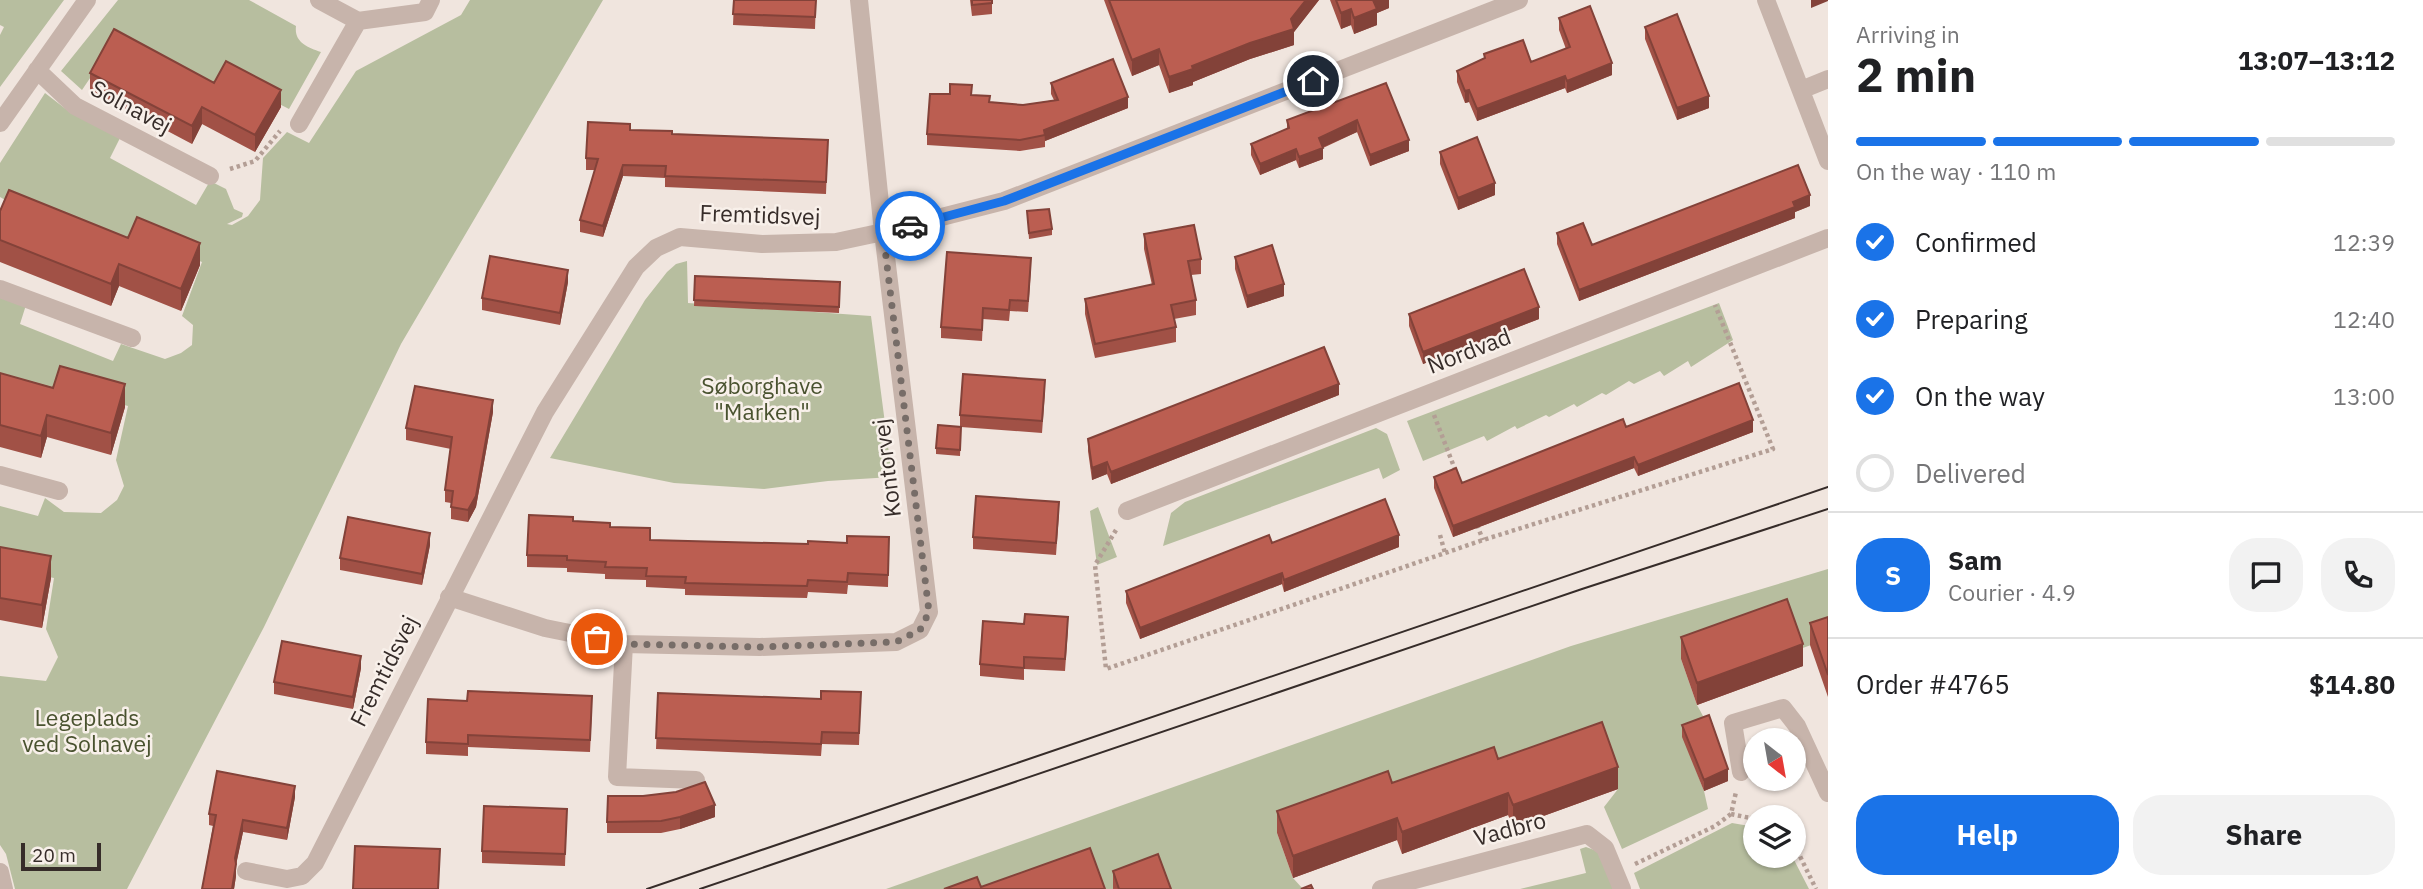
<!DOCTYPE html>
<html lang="en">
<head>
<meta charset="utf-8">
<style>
  body { margin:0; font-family:"IBM Plex Sans",sans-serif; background:#f2f2f2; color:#202124; height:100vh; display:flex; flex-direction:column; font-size:26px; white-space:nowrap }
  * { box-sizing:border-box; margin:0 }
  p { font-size:23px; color:#757577 }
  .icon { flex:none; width:38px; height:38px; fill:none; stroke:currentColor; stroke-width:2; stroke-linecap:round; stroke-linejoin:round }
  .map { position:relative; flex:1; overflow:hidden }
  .side { display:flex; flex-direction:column; background:#fff; width:595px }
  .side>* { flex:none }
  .needle { width:46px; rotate:149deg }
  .tools { position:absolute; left:1743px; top:728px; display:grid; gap:14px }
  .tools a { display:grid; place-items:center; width:63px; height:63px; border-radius:50%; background:#fff; box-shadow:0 2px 5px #0004; font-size:35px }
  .scale { position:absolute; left:21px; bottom:18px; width:80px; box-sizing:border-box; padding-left:7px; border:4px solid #362c29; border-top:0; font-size:19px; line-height:24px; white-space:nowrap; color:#362c29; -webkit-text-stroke:5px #f8f0ea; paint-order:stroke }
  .pin { position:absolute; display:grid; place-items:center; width:60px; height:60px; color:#fff; margin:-30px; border:4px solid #fff; border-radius:50%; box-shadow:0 2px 7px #0007 }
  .courier { position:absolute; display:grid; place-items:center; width:70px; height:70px; margin:-35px; border:5px solid #1a73e8; border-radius:50%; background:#fff; color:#222; box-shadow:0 2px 9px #0007 }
  .head em { font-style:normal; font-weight:700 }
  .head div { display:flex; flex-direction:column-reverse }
  .head { display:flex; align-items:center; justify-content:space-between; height:119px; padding:0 28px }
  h1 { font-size:46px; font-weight:700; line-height:52px }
  .bar { display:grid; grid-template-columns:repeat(4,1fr); gap:10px 7px; align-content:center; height:84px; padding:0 28px }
  .bar i { height:9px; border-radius:5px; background:#e0e0e0 }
  .bar .active { background:#1a73e8 }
  .bar p { grid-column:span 4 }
  .line { display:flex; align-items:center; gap:18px; padding:0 28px; border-top:2px solid #e0e0e0 }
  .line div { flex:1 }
  .round { display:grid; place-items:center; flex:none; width:74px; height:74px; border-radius:28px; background:#f2f2f2 }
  ol { padding:0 28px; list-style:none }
  li { display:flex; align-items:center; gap:21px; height:77px }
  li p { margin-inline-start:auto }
  li .icon { padding:7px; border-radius:50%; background:#1a73e8; color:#fff; stroke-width:4 }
  li:last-child { color:#757577 }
  li i { width:38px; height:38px; border:4px solid #e0e0e0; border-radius:50% }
  .primary-button { display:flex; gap:14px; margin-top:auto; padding:14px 28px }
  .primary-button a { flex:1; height:80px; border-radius:28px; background:#1a73e8; color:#fff; font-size:28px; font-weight:700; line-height:80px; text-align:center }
  .primary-button a+a { background:#f2f2f2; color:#202124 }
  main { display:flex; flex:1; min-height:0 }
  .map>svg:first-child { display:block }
  .green { fill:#b7be9f }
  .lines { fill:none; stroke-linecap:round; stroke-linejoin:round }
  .path { stroke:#b39e95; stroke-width:4.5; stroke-dasharray:3.5 3.5; stroke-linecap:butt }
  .minor { stroke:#c7b4ab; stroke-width:18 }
  .tram { stroke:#362c29; stroke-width:2 }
  .wall { fill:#a15146 }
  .shaded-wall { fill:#834239 }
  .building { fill:#bb5e51; stroke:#834239; stroke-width:2 }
  .done { stroke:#776d68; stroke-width:7; stroke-dasharray:0 12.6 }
  .route { stroke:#1a73e8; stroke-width:9 }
  .labels { text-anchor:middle; stroke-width:5; stroke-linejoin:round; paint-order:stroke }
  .street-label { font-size:23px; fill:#362c29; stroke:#f8f0ea }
  .park-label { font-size:23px; fill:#49522f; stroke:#f8f0ea }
</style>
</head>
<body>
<main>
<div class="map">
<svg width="1828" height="889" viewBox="0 0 1828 889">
  <rect width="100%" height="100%" fill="#f0e5de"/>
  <path class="green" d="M0,0H64L0,87V35L4,27L0,25Z
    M118,0H249L296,26C294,42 307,47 321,52L289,109L225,76L212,96L113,44L82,90L61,71Z
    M470,0H603L401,344L264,627L127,889H15L6,854L0,845V676L46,681L58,657L46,629L54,578L0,567V506L38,516L45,498L64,512L101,513L117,500L124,486L116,460L128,406L57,387L51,408L0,394V295L26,305L20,324L113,361L121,344L165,359L181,353L192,345L193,325L182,316L202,262L134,236L127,257L7,201L0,197V163L45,93L71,113L120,138L110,158L196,205L210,181L226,189L234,209L243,213L242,217L227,224L232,225L248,216L260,200L263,158L287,132L309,143L356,71L461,15Z
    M687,261L688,303L871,316L892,477L828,481L764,489L674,483L550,458L645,300L667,272L676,264Z
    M1719,303L1733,340L1691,367L1688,361L1664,376L1660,371L1634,384L1629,381L1606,395L1602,393L1577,407L1574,404L1549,417L1546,415L1517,429L1515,426L1487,441L1484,436L1423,461L1407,421Z
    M1376,428L1387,434L1400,470L1383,479L1379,468L1163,546L1171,513L1185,502Z
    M1098,507L1117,557L1097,565L1090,511Z
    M1828,569V639L1797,650L1681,659L1697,705L1709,727L1683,737L1704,791L1708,809L1622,849L1604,807L1618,789L1387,793L1277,833L1293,878L1303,889H886L1571,646Z
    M1732,823L1755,827V856H1792L1809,889H1640L1634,873Z
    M1586,847L1597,851L1614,889H1520L1586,873L1580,849Z"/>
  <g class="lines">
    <path class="path" d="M230,169L255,161L280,131
      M1434,415L1456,472
      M1477,525L1483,540
      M1116,530L1095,565L1106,669L1483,540L1773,449L1715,305
      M1440,535L1445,553
      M1731,814L1755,819
      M1794,844L1816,889
      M1635,864L1715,826L1731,814L1736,792"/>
    <path class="minor" d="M319,0L358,21L425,12L431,0
      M1766,0L1828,161
      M37,70L75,106L210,176
      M1801,90L1828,79
      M0,123L87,0
      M299,124L358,21
      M0,289L132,338
      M0,475L59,491
      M1127,511L1828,238
      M449,597L545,628L624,644L760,647L896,642L920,630L929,612L883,232L859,0
      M624,644L617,777L696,780
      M1741,772L1733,723L1783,708L1797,726L1828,793
      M246,871L287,879L302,876L315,863L545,412L636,267L656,248L680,237L762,244L836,242L883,232L1004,201L1519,0
      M0,872L4,889
      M1381,889L1587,834L1605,848L1622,889"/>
    <path class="tram" d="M647,889L1828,487
      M700,889L1582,589L1828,509"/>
  </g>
  <path class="wall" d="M734,0H816L815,29L733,25Z
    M970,0H992V14L972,16Z
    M1104,0H1319L1294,32V45L1250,59L1193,82V85L1169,93L1159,65L1132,76Z
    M1330,0H1389V8L1377,13V25L1354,34L1351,25L1341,29Z
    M1559,18L1612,75L1567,93L1565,88L1477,121L1469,102L1465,103L1457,82V71L1484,58V54L1531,62L1566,49L1559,30Z
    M1645,27L1709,108L1677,120L1645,39Z
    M90,73L214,83L281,107L255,152L202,124L192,144L90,90Z
    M1051,83L1128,108L1045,141V147L1020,151L927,145V134L950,94L972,95L990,102L1023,105L1054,100L1051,94Z
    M1386,83L1409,151L1370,166L1357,132L1323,148V159L1299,168L1296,160L1260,175L1251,155V144L1287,129V120Z
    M630,130L672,134L828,140L826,194L665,187V178L623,176L603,237L580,232V220L595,170H586V158Z
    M1440,152L1495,195L1458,210L1440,164Z
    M1810,206L1795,212V218L1579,301L1557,244V233L1592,245Z
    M0,211L128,238L200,265L181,311L119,286L111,306L0,262Z
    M1027,211L1052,229V235L1029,239Z
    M1144,234L1201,259V274L1191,275L1196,300V315L1174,319L1176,327V342L1095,358L1085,314V299L1152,285L1144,249Z
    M1235,257L1284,296L1247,308L1235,269Z
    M1031,269L1028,312L1010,311L1009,321L983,319L982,341L941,338V327Z
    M695,276L840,282L839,313L694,306Z
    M568,282L560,325L482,310V298Z
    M1409,314L1539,319L1423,364L1409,326Z
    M0,373L125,407L111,455L47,437L41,458L0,447Z
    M1045,392L1042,433L961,427L960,456L936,454V448L960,427V415Z
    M1339,395L1111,484L1107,474L1092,480L1088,451V439Z
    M493,412L476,507L468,522L451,519V503L445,502V490L451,449L406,440V428Z
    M1626,427L1753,432L1638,476L1634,468L1453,537L1434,488V477L1462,483Z
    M1059,514L1056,555L973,549V537Z
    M610,527L650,540L808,544L847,543L889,537L888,587L848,585L847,594L808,592L807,598L685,595V589L646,587V580L605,579V574L567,572V568L527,567V555Z
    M1272,543L1399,547L1284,592L1282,584L1140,639L1126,603V591Z
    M430,545L422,585L340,570V558Z
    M0,547L51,578L42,628L0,620Z
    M1828,617V697L1810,645V623Z
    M1068,629L1065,671L1024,669V680L980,676V664Z
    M1681,637L1803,666L1697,705L1681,659Z
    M361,668L353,709L274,694V682Z
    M861,692L859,745L822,744L821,756L656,749L658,693L821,699Z
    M592,708L590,752L468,747V756L426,754V742Z
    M1682,725L1728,781L1704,791L1682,737Z
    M1498,759L1618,789L1513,827L1508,815L1402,854L1397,840L1293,878L1277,833V811Z
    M643,796L715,817L680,829L661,833H607V822Z
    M295,797L287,840L243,832L236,864V876L234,889H202L213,826L209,825V814Z
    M567,809L565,866L482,863V851Z
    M1113,871L1171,889H1113Z"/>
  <path class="shaded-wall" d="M1306,0H1319L1294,32V45L1250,59L1193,82V85L1169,93V77L1291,19Z
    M1373,0H1389V8L1377,13V25L1354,34V18Z
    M1811,0H1828V1L1811,8Z
    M1351,9V25L1341,29V13Z
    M1159,49V65L1132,76V60Z
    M1612,63V75L1567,93V81Z
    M1565,76V88L1477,121V109Z
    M281,90V107L255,152V135Z
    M1469,90V102L1465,103V91Z
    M1709,96V108L1677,120V108Z
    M1128,97V108L1045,141L1044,130Z
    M202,107V124L192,144V126Z
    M1357,120V132L1321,148H1323V159L1299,168V157L1319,138Z
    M1409,140V151L1370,166V155Z
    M1296,149V160L1260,175V164Z
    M623,165V176L603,237V226Z
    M1495,183V195L1458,210V198Z
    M1810,195V206L1795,212V218L1579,301V290Z
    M200,243V265L181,311V289Z
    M119,264V286L111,306V284Z
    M568,270V282L560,325V313Z
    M1284,284V296L1247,308V296Z
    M1539,307V319L1423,364V352Z
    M125,384V407L111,455V433Z
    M1339,384V395L1111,484V472Z
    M493,400V412L476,507L468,522V510Z
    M47,415V437L41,458V436Z
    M1753,420V432L1638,476V465Z
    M1634,457V468L1453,537V526Z
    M1107,462V474L1092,480V468Z
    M430,533V545L422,585V574Z
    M1399,535V547L1284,592V580Z
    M51,556V578L42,628V605Z
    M1282,573V584L1140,639V628Z
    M1803,644V666L1697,705V683Z
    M361,656V668L353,709V697Z
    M1618,767V789L1513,827V805Z
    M1728,769V781L1704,791V780Z
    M295,786V797L287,840V828Z
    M1508,793V815L1402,854V832Z
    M715,805V817L680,829V817Z
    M1397,818V840L1293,878V856Z
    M243,820V832L235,870V858Z
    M236,864V876L234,889H232Z"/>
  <path class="building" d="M734,0H816L815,17L733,14Z
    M972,0H992V3L972,5Z
    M1109,0H1306L1291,19L1294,29L1250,43L1192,66L1193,69L1169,77L1159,49L1132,60Z
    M1336,0H1373L1377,9L1354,18L1351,9L1341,13Z
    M1590,6L1612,63L1567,81L1565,76L1477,109L1469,90L1465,91L1457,71L1485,58L1484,54L1523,40L1531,62L1570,47L1559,18Z
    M1677,14L1709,96L1677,108L1645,27Z
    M114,29L214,83L226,61L281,90L255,135L202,107L192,126L90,73Z
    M1113,59L1128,97L1044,130L1045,135L1020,140L927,134L930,94H950V84L972,85L971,95L990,96L989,102L1023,105L1058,100L1051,83Z
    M1386,83L1409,140L1370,155L1357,120L1319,138L1323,148L1299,157L1296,149L1260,164L1251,144L1289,128L1287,120Z
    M588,122L630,124V130L672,131V134L828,140L826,182L665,176L666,166L623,165L603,226L580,220L598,159L586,158Z
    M1477,137L1495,183L1458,198L1440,152Z
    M1798,165L1810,195L1793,202L1795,207L1579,290L1557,233L1583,223L1592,245Z
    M9,190L128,238L137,217L200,243L181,289L119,264L111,284L0,240V211Z
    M1049,209L1052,229L1029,233L1027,211Z
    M1194,225L1201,259L1188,261L1196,300L1171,305L1176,327L1095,344L1085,299L1154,284L1144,234Z
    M1272,245L1284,284L1247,296L1235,257Z
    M947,252L1031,258L1028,301L1010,300L1009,310L983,308L982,330L941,327Z
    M490,256L568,270L560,313L482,298Z
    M1524,269L1539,307L1423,352L1409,314Z
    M695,276L840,282L839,307L694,300Z
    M1324,347L1339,384L1111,472L1107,462L1092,468L1088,439Z
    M60,366L125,384L111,433L47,415L41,436L0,425V373L53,388Z
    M963,374L1045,380L1042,421L960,415Z
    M1739,383L1753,420L1638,465L1634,457L1453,526L1434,477L1456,468L1462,483L1623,419L1626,427Z
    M415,386L493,400L476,496L468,510L451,507L453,491L445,490L452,437L406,428Z
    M938,425L961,427L960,450L936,448Z
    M976,496L1059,502L1056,543L973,537Z
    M1385,499L1399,535L1284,580L1282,573L1140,628L1126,591L1269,535L1272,543Z
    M529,515L573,517V521L610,523V527L650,528V540L808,544V541L847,543V536L889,537L888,575L848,573L847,582L808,580L807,586L685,583L686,577L646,576L647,568L605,567L606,562L567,560V556L527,555Z
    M348,517L430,533L422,574L340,558Z
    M0,547L51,556L42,605L0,598Z
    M1787,599L1803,644L1697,683L1681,637Z
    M1025,614L1068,617L1065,659L1024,657V668L980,664L983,621L1024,624Z
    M1828,617V675L1810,623Z
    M282,641L361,656L353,697L274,682Z
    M468,691L592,696L590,740L468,735V744L426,742L428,699L467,701Z
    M821,691L861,692L859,733L822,732L821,744L656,738L658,693L821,699Z
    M1709,715L1728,769L1704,780L1682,725Z
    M1602,722L1618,767L1513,805L1508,793L1402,832L1397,818L1293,856L1277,811L1388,771L1392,783L1494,747L1498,759Z
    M217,771L295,786L287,828L243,820L235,858L236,864L232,889H202L216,815L209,814Z
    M705,782L715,805L680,817L661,821L607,822L608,796H643L676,792Z
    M484,806L567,809L565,854L482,851Z
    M355,846L440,849L438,889H353Z
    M1090,848L1105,889H944L977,877L981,887Z
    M1158,854L1171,889H1119L1113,871Z
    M1311,885L1313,889H1301Z"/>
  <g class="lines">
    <path class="done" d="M597,639L624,644L760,647L896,642L920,630L929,612L883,232L910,226"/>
    <path class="route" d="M910,226L1004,201L1313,81"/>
  </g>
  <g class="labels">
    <g class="street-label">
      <text transform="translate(131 107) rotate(28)" y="8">Solnavej</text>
      <text transform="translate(760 215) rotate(2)" y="8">Fremtidsvej</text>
      <text transform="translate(1469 351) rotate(-21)" y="8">Nordvad</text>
      <text transform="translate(887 468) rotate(-97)" y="8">Kontorvej</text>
      <text transform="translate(384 671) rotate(-63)" y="8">Fremtidsvej</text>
      <text transform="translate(1510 829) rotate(-15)" y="8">Vadbro</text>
    </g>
    <g class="park-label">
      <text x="762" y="394">Søborghave<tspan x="762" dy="26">"Marken"</tspan></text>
      <text x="87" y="726">Legeplads<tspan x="87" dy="26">ved Solnavej</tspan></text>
    </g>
  </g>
</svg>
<div class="tools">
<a><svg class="needle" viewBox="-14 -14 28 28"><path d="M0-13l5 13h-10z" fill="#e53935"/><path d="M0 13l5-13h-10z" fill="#757577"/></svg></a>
<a><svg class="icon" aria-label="layers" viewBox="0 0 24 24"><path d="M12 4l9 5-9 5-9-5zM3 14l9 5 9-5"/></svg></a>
</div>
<div class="scale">20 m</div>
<div class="pin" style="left:597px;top:639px;background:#ea580c"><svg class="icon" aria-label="bag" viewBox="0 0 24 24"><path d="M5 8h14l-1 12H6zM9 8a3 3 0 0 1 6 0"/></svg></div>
<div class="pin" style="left:1313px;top:81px;background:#1f2937"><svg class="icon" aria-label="home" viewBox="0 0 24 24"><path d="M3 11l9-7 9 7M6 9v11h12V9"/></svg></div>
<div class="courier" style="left:910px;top:226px"><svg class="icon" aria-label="car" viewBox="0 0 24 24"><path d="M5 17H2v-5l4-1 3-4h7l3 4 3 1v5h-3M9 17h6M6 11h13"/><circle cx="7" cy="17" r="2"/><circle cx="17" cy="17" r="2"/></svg></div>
</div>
<section class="side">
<div class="head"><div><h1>2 min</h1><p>Arriving in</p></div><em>13:07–13:12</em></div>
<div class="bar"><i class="active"></i><i class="active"></i><i class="active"></i><i></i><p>On the way · 110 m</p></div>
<ol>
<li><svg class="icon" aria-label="check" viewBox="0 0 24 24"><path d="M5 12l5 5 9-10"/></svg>Confirmed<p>12:39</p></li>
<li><svg class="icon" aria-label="check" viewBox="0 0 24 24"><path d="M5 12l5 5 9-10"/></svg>Preparing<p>12:40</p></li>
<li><svg class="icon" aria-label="check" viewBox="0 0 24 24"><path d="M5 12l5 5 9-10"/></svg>On the way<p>13:00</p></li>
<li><i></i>Delivered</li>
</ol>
<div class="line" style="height:126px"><b class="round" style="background:#1a73e8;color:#fff">S</b><div><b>Sam</b><p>Courier · 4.9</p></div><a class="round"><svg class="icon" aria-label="chat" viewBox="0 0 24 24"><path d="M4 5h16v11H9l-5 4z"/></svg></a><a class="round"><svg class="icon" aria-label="phone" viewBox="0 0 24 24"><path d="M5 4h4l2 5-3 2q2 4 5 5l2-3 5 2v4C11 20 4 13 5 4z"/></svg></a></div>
<div class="line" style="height:91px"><div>Order #4765</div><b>$14.80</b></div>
<div class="primary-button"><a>Help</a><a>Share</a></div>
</section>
</main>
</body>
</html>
